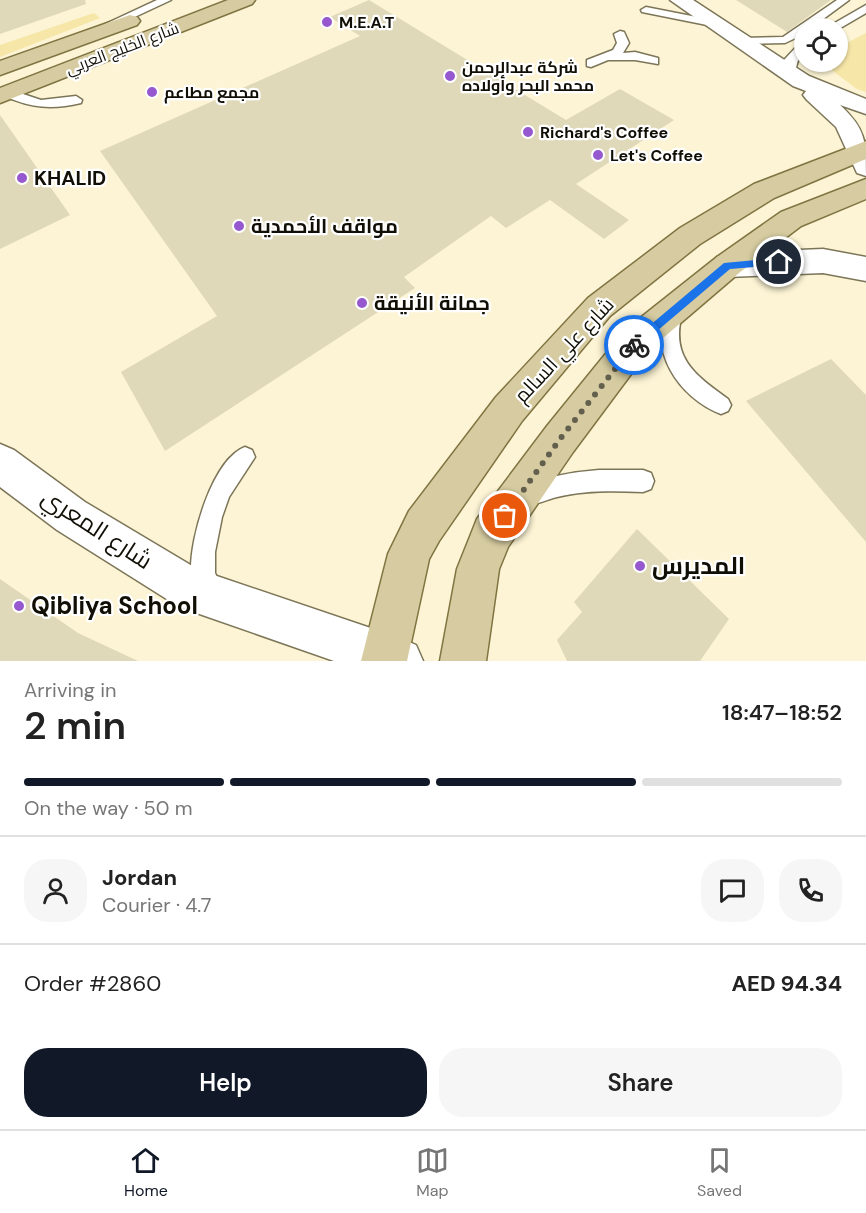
<!DOCTYPE html>
<html lang="en">
<head>
<meta charset="utf-8">
<style>
  body { margin:0; font-family:"DM Sans",Cairo,sans-serif; background:#f6f6f6; color:#222; height:100vh; display:flex; flex-direction:column; font-size:22px; white-space:nowrap }
  * { box-sizing:border-box; margin:0 }
  p { font-size:20px; color:#767676 }
  .icon { flex:none; width:33px; height:33px; fill:none; stroke:currentColor; stroke-width:2; stroke-linecap:round; stroke-linejoin:round }
  .map { position:relative; height:661px; overflow:hidden }
  .drawer { display:flex; flex-direction:column; background:#fff; flex:1 }
  .drawer>* { flex:none }
  .controls { position:absolute; left:794px; top:18px; display:grid; gap:12px }
  .controls a { display:grid; place-items:center; width:54px; height:54px; border-radius:50%; background:#fff; box-shadow:0 2px 4px #0004; font-size:30px }
  .pin { position:absolute; display:grid; place-items:center; width:51px; height:51px; color:#fff; margin:-26px; border:3px solid #fff; border-radius:50%; box-shadow:0 2px 6px #0007 }
  .courier { position:absolute; display:grid; place-items:center; width:60px; height:60px; margin:-30px; border:4px solid #1a73e8; border-radius:50%; background:#fff; color:#222; box-shadow:0 2px 8px #0007 }
  .summary em { font-style:normal; font-weight:600 }
  .summary div { display:flex; flex-direction:column-reverse }
  .summary { display:flex; align-items:center; justify-content:space-between; height:102px; padding:0 24px }
  h1 { font-size:39px; font-weight:600; line-height:45px }
  .bar { display:grid; grid-template-columns:repeat(4,1fr); gap:9px 6px; align-content:center; height:72px; padding:0 24px }
  .bar i { height:8px; border-radius:4px; background:#e0e0e0 }
  .bar .on { background:#111827 }
  .bar p { grid-column:span 4 }
  .line { display:flex; align-items:center; gap:15px; padding:0 24px; border-top:2px solid #e0e0e0 }
  .line div { flex:1 }
  .round { display:grid; place-items:center; flex:none; width:63px; height:63px; border-radius:24px; background:#f6f6f6 }
  .primary-button { display:flex; gap:12px; margin-top:auto; padding:12px 24px }
  .primary-button a { flex:1; height:69px; border-radius:24px; background:#111827; color:#fff; font-size:24px; font-weight:600; line-height:69px; text-align:center }
  .primary-button a+a { background:#f6f6f6; color:#222 }
  .menu { display:flex; justify-content:space-around; align-items:center; height:84px; border-top:2px solid #e0e0e0; background:#fff; font-size:16px; color:#767676 }
  .menu a { display:grid; justify-items:center; gap:3px }
  .menu .on { color:#111827 }
  .map>svg:first-child { display:block }
  .green { fill:#f6e6a7 }
  .building { fill:#e0d9b9 }
  .lines { fill:none; stroke-linecap:round; stroke-linejoin:round }
  .lane-casing { stroke:#7c7558; stroke-width:3 }
  .street-casing { stroke:#7c7558; stroke-width:3 }
  .secondary-casing { stroke:#7c7558; stroke-width:3 }
  .primary-casing { stroke:#807442; stroke-width:3 }
  .lane { fill:#fff; fill-rule:evenodd }
  .street { fill:#fff; fill-rule:evenodd }
  .secondary { fill:#fff; fill-rule:evenodd }
  .primary { fill:#d7cca1; fill-rule:evenodd }
  .route { fill:#1a73e8 }
  .done { stroke:#635f4d; stroke-width:6; stroke-dasharray:0 10.8 }
  .poi-dot { fill:#9558ce; stroke:#fff; stroke-width:2 }
  .labels { text-anchor:middle; stroke-width:4.5; stroke-linejoin:round; paint-order:stroke }
  .far-poi-label { font-size:16px; font-weight:bold; fill:#110f05; stroke:#fff; text-anchor:start }
  .far-street-label { font-size:16px; fill:#110f05; stroke:#fff }
  .poi-label { font-size:20px; font-weight:bold; fill:#110f05; stroke:#fff; text-anchor:start }
  .street-label { font-size:20px; fill:#110f05; stroke:#fff }
  .near-street-label { font-size:24px; fill:#110f05; stroke:#fff }
  .near-poi-label { font-size:24px; font-weight:bold; fill:#110f05; stroke:#fff; text-anchor:start }
</style>
</head>
<body>
<div class="map">
<svg width="866" height="661" viewBox="0 0 866 661">
  <rect width="100%" height="100%" fill="#fcf4d4"/>
  <path class="green" d="M94,13L100,18L0,57V45Z
    M866,33V92L857,89L821,62H837V48Z"/>
  <path class="building" d="M0,0H85L86,4L0,34Z
    M369,0L566,120L620,89L674,120L576,184L629,220L604,239L550,200L506,228L491,216L404,277L415,288L165,451L121,372L217,316L100,151L360,36L330,17Z
    M736,0H831L787,32Z
    M0,115L70,215L0,249Z
    M831,359L866,395V542L746,401Z
    M637,529L729,619L700,661H567L557,640L582,612L574,602Z
    M0,579L78,633L138,661H0Z"/>
  <g class="lines">
    <g class="lane-casing">
      <path id="lane" d="M157,0H171L109,29H101L99,27Z
        M837,0H849L811,28H804V34L785,43L741,44L735,41L741,38L783,37Z
        M866,5V13L837,30L826,28Z
        M646,7L717,21L723,24L717,27L642,12L641,10Z
        M620,31L624,32L629,43L623,53L635,52L658,58V64L635,60H608L591,67L587,66V60L613,50L617,43L614,34Z
        M804,42V52C794,63 799,65 793,75H785L784,60L800,43Z
        M8,89L41,100L76,96L82,100L81,103C52,110 31,108 4,96L2,93L4,90Z
        M674,303L680,305L683,310C669,356 693,374 728,399L731,405L728,411L721,414C679,398 646,349 668,305Z
        M245,447L252,450L255,457L229,497L222,517L215,552V573L224,593L220,601L212,605L204,601C199,592 192,581 191,571C190,538 212,460 245,447Z
        M599,470H643L651,473L654,481L651,489L643,492C614,491 585,490 557,497C544,500 532,508 520,503L517,495L520,487C546,477 572,472 599,470Z"/>
    </g>
    <g class="street-casing">
      <path id="street" d="M670,0H693L809,76L866,99V114L840,105C866,129 866,141 866,176L857,173L836,127L807,100L803,95L806,91L793,86Z
        M0,444L14,450L85,502L199,570L400,638L416,645L423,661H334L188,610L173,603L57,530L0,487Z"/>
    </g>
    <g class="secondary-casing">
      <path id="secondary" d="M823,249L866,257V281L823,273L728,277L717,273L713,265L717,257L728,253Z"/>
    </g>
    <g class="primary-casing">
      <path id="primary" d="M228,0H255L252,4L0,103V88Z
        M130,15L137,17L140,21L137,25L0,75V61Z
        M866,141V159L774,198L700,244L610,316L522,421L439,541L429,559L407,661H361L388,554L409,511L496,397L588,298L680,228L754,184Z
        M866,179V199L801,226L739,273L649,350L573,452L508,547L499,569L486,661H440L457,569L477,519L547,426L625,330L717,257L781,212Z"/>
    </g>
    <use href="#lane" class="lane"/>
    <use href="#street" class="street"/>
    <use href="#secondary" class="secondary"/>
    <use href="#primary" class="primary"/>
  </g>
  <path class="route" d="M779,258L784,262L779,265L730,269L637,348H630V342L724,263Z"/>
  <g class="lines">
    <path class="done" d="M505,516L560,439L634,345"/>
  </g>
  <g class="poi-dot">
    <circle cx="327" cy="22" r="6"/>
    <circle cx="450" cy="76" r="6"/>
    <circle cx="152" cy="92" r="6"/>
    <circle cx="528" cy="132" r="6"/>
    <circle cx="598" cy="155" r="6"/>
    <circle cx="22" cy="178" r="6"/>
    <circle cx="239" cy="226" r="6"/>
    <circle cx="362" cy="303" r="6"/>
    <circle cx="640" cy="566" r="6"/>
    <circle cx="19" cy="606" r="6"/>
  </g>
  <g class="labels">
    <g class="far-poi-label">
      <text x="339" y="28">M.E.A.T</text>
      <text x="462" y="73">شركة عبدالرحمن<tspan x="462" dy="18">محمد البحر وأولاده</tspan></text>
      <text x="164" y="98">مجمع مطاعم</text>
      <text x="540" y="138">Richard's Coffee</text>
      <text x="610" y="161">Let's Coffee</text>
    </g>
    <g class="far-street-label">
      <text transform="translate(122 48) rotate(-21)" y="6">شارع الخليج العربي</text>
    </g>
    <g class="poi-label">
      <text x="34" y="185">KHALID</text>
      <text x="251" y="233">مواقف الأحمدية</text>
      <text x="374" y="310">جمانة الأنيقة</text>
    </g>
    <g class="street-label">
      <text transform="translate(564 350) rotate(-47)" y="7">شارع علي السالم</text>
    </g>
    <g class="near-street-label">
      <text transform="translate(97 529) rotate(33)" y="8">شارع المعري</text>
    </g>
    <g class="near-poi-label">
      <text x="652" y="574">المديرس</text>
      <text x="31" y="614">Qibliya School</text>
    </g>
  </g>
</svg>
<div class="controls">
<a><svg class="icon" aria-label="locate" viewBox="0 0 24 24"><circle cx="12" cy="12" r="6"/><path d="M12 2v4M12 18v4M2 12h4M18 12h4"/></svg></a>
</div>
<div class="pin" style="left:505px;top:516px;background:#ea580c"><svg class="icon" aria-label="bag" viewBox="0 0 24 24"><path d="M5 8h14l-1 12H6zM9 8a3 3 0 0 1 6 0"/></svg></div>
<div class="pin" style="left:779px;top:262px;background:#1f2937"><svg class="icon" aria-label="home" viewBox="0 0 24 24"><path d="M3 11l9-7 9 7M6 9v11h12V9"/></svg></div>
<div class="courier" style="left:634px;top:345px"><svg class="icon" aria-label="bike" viewBox="0 0 24 24"><circle cx="6" cy="16" r="4"/><circle cx="18" cy="16" r="4"/><path d="M6 16l4-8h5l3 8M10 8l3 8H6M13 5h3"/></svg></div>
</div>
<section class="drawer">
<div class="summary"><div><h1>2 min</h1><p>Arriving in</p></div><em>18:47–18:52</em></div>
<div class="bar"><i class="on"></i><i class="on"></i><i class="on"></i><i></i><p>On the way · 50 m</p></div>
<div class="line" style="height:108px"><a class="round"><svg class="icon" aria-label="person" viewBox="0 0 24 24"><circle cx="12" cy="8" r="4"/><path d="M4 21q1-7 8-7t8 7"/></svg></a><div><b>Jordan</b><p>Courier · 4.7</p></div><a class="round"><svg class="icon" aria-label="chat" viewBox="0 0 24 24"><path d="M4 5h16v11H9l-5 4z"/></svg></a><a class="round"><svg class="icon" aria-label="phone" viewBox="0 0 24 24"><path d="M5 4h4l2 5-3 2q2 4 5 5l2-3 5 2v4C11 20 4 13 5 4z"/></svg></a></div>
<div class="line" style="height:78px"><div>Order #2860</div><b>AED 94.34</b></div>
<div class="primary-button"><a>Help</a><a>Share</a></div>
</section>
<nav class="menu">
<a class="on"><svg class="icon" aria-label="home" viewBox="0 0 24 24"><path d="M3 11l9-7 9 7M6 9v11h12V9"/></svg>Home</a>
<a><svg class="icon" aria-label="map" viewBox="0 0 24 24"><path d="M3 6l6-2 6 2 6-2v14l-6 2-6-2-6 2zM9 4v14M15 6v14"/></svg>Map</a>
<a><svg class="icon" aria-label="saved" viewBox="0 0 24 24"><path d="M7 4h10v16l-5-4-5 4z"/></svg>Saved</a>
</nav>
</body>
</html>
